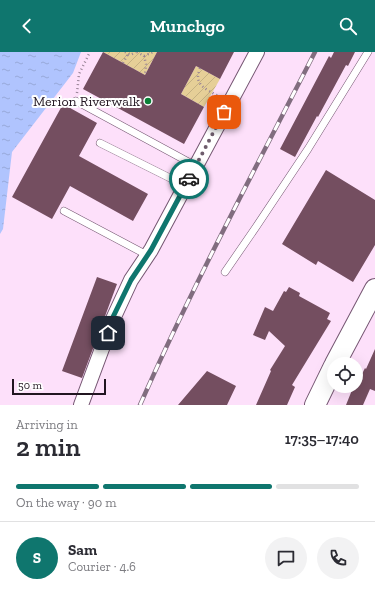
<!DOCTYPE html>
<html lang="en">
<head>
<meta charset="utf-8">
<style>
  body { margin:0; font-family:"Zilla Slab",serif; background:#f2f2f3; color:#2b2b33; height:100vh; display:flex; flex-direction:column; font-size:15px; white-space:nowrap }
  * { box-sizing:border-box; margin:0 }
  p { font-size:13px; color:#7c7c81 }
  .icon { flex:none; width:22px; height:22px; fill:none; stroke:currentColor; stroke-width:2; stroke-linecap:round; stroke-linejoin:round }
  .map { position:relative; height:353px; overflow:hidden }
  .sheet { display:flex; flex-direction:column; background:#fff; flex:1 }
  .sheet>* { flex:none }
  .buttons { position:absolute; left:327px; top:305px; display:grid; gap:8px }
  .buttons a { display:grid; place-items:center; width:36px; height:36px; border-radius:50%; background:#fff; box-shadow:0 4px 16px #0002; font-size:20px }
  .scale { position:absolute; left:12px; bottom:10px; width:94px; box-sizing:border-box; padding-left:4px; border:2px solid #211520; border-top:0; font-size:11px; line-height:14px; white-space:nowrap; color:#211520; -webkit-text-stroke:3px #fff; paint-order:stroke }
  .pin { position:absolute; display:grid; place-items:center; width:34px; height:34px; color:#fff; margin:-17px; border-radius:8px; box-shadow:0 2px 6px #0006 }
  .courier { position:absolute; display:grid; place-items:center; width:40px; height:40px; margin:-20px; border:3px solid #0f766e; border-radius:50%; background:#fff; color:#222; box-shadow:0 1px 5px #0007 }
  .head em { font-style:normal; font-weight:600 }
  .head div { display:flex; flex-direction:column-reverse }
  .head { display:flex; align-items:center; justify-content:space-between; height:68px; padding:0 16px }
  h1 { font-size:26px; font-weight:600; line-height:30px }
  .bar { display:grid; grid-template-columns:repeat(4,1fr); gap:6px 4px; align-content:center; height:48px; padding:0 16px }
  .bar i { height:5px; border-radius:3px; background:#e1e1e2 }
  .bar .on { background:#0f766e }
  .bar p { grid-column:span 4 }
  .line { display:flex; align-items:center; gap:10px; padding:0 16px; border-top:1px solid #e1e1e2 }
  .line div { flex:1 }
  .round { display:grid; place-items:center; flex:none; width:42px; height:42px; border-radius:21px; background:#f2f2f3 }
  header { display:flex; justify-content:space-between; align-items:center; height:52px; padding:0 16px; background:#0f766e; color:#fff; font-size:18px; font-weight:600 }
  .map>svg:first-child { display:block }
  .garden { fill:url(#garden-furrows) }
  .water { fill:url(#water-ripples) }
  .building { fill:#744e60 }
  .lines { fill:none; stroke-linecap:round; stroke-linejoin:round }
  .service-casing { stroke:#755672; stroke-width:8 }
  .minor-casing { stroke:#755672; stroke-width:16 }
  .secondary-casing { stroke:#755672; stroke-width:22 }
  .path { stroke:#978295; stroke-width:2.5; stroke-dasharray:1 3; stroke-linecap:butt }
  .service { stroke:#fff; stroke-width:7 }
  .minor { stroke:#fff; stroke-width:14 }
  .secondary { stroke:#fff; stroke-width:20 }
  .rail-casing { stroke:#816d7f; stroke-width:4.5 }
  .rail { stroke:#fff; stroke-width:3; stroke-dasharray:9; stroke-linecap:butt }
  .done { stroke:#6e5c6c; stroke-width:4; stroke-dasharray:0 7.2 }
  .route { stroke:#0f766e; stroke-width:5 }
  .poi-dot { fill:#0b8038; stroke:#fff; stroke-width:1.5 }
  .labels { text-anchor:middle; stroke-width:4; stroke-linejoin:round; paint-order:stroke }
  .poi-label { font-size:14px; fill:#211520; stroke:#fff; text-anchor:end }
</style>
</head>
<body>
<header><svg class="icon" aria-label="back" viewBox="0 0 24 24"><path d="M15 5l-7 7 7 7"/></svg>Munchgo<svg class="icon" aria-label="search" viewBox="0 0 24 24"><circle cx="10" cy="10" r="6"/><path d="M15 15l6 6"/></svg></header>
<div class="map">
<svg width="375" height="353" viewBox="0 0 375 353">
  <defs>
    <pattern id="garden-furrows" width="10" height="10" patternUnits="userSpaceOnUse"><rect width="10" height="10" fill="#e6cf97"/><path d="M-1 1l2-2M0 10L10 0M9 11l2-2" fill="none" stroke="#c5b182"/></pattern>
    <pattern id="water-ripples" width="26" height="14" patternUnits="userSpaceOnUse"><rect width="26" height="14" fill="#b0c4fe"/><path d="M2 4q2-2 4 0t4 0M15 11q2-2 4 0t4 0" fill="none" stroke="#97a8d9"/></pattern>
  </defs>
  <rect width="100%" height="100%" fill="#fde0fa"/>
  <path class="garden" d="M103,0H157L145,23Z
    M196,14L220,27L204,55L181,42Z"/>
  <path class="water" d="M0,0H81L73,21L12,100L3,177L0,182Z"/>
  <path class="building" d="M103,0L145,23L157,0H234L220,27L196,14L181,42L204,55L184,92L83,37Z
    M334,0H355L348,14L346,13L318,65L317,64L295,105L280,97L329,4L331,6Z
    M63,52L97,71L79,104L148,142L133,169L70,134L52,167L12,145Z
    M326,118L375,148V193L353,230L318,209L316,213L282,192Z
    M97,225L117,232L82,326L62,319Z
    M289,235L300,241L299,244L330,261L327,267L331,269L292,333L295,335L287,353H256L271,319L270,318L285,294L269,279L265,288L253,283L265,255L273,259L284,239L286,240Z
    M375,297V339L370,337L363,353H346L352,338L356,334L365,316L366,317Z
    M207,319L236,334L227,353H178Z"/>
  <g class="lines">
    <g class="service-casing">
      <path id="service" d="M76,49L196,114
        M100,91L186,134
        M64,159L147,203
        M225,220L256,175L308,97L368,0"/>
    </g>
    <g class="minor-casing">
      <path id="minor" d="M81,353L113,267L131,228L151,198L257,0"/>
    </g>
    <g class="secondary-casing">
      <path id="secondary" d="M335,312L375,237
        M315,353L334,314"/>
    </g>
    <path class="path" d="M125,0L130,3L136,0
      M137,0L144,4L146,12L145,23
      M144,4L153,0
      M123,11L128,2
      M200,16C193,33 206,37 218,44
      M77,41L79,22L90,0"/>
    <use href="#service" class="service"/>
    <use href="#minor" class="minor"/>
    <use href="#secondary" class="secondary"/>
    <g class="rail-casing">
      <path id="rail" d="M140,353C193,233 255,117 315,0"/>
    </g>
    <use href="#rail" class="rail"/>
  </g>
  <g class="lines">
    <path class="done" d="M189,127L224,60"/>
    <path class="route" d="M108,281L112,267L131,228L151,198L189,127"/>
  </g>
  <circle class="poi-dot" cx="148" cy="49" r="4"/>
  <g class="labels">
    <g class="poi-label">
      <text x="140" y="54">Merion Riverwalk</text>
    </g>
  </g>
</svg>
<div class="buttons">
<a><svg class="icon" aria-label="locate" viewBox="0 0 24 24"><circle cx="12" cy="12" r="6"/><path d="M12 2v4M12 18v4M2 12h4M18 12h4"/></svg></a>
</div>
<div class="scale">50 m</div>
<div class="pin" style="left:224px;top:60px;background:#ea580c"><svg class="icon" aria-label="bag" viewBox="0 0 24 24"><path d="M5 8h14l-1 12H6zM9 8a3 3 0 0 1 6 0"/></svg></div>
<div class="pin" style="left:108px;top:281px;background:#1f2937"><svg class="icon" aria-label="home" viewBox="0 0 24 24"><path d="M3 11l9-7 9 7M6 9v11h12V9"/></svg></div>
<div class="courier" style="left:189px;top:127px"><svg class="icon" aria-label="car" viewBox="0 0 24 24"><path d="M5 17H2v-5l4-1 3-4h7l3 4 3 1v5h-3M9 17h6M6 11h13"/><circle cx="7" cy="17" r="2"/><circle cx="17" cy="17" r="2"/></svg></div>
</div>
<section class="sheet">
<div class="head"><div><h1>2 min</h1><p>Arriving in</p></div><em>17:35–17:40</em></div>
<div class="bar"><i class="on"></i><i class="on"></i><i class="on"></i><i></i><p>On the way · 90 m</p></div>
<div class="line" style="height:72px"><b class="round" style="background:#0f766e;color:#fff">S</b><div><b>Sam</b><p>Courier · 4.6</p></div><a class="round"><svg class="icon" aria-label="chat" viewBox="0 0 24 24"><path d="M4 5h16v11H9l-5 4z"/></svg></a><a class="round"><svg class="icon" aria-label="phone" viewBox="0 0 24 24"><path d="M5 4h4l2 5-3 2q2 4 5 5l2-3 5 2v4C11 20 4 13 5 4z"/></svg></a></div>
</section>
</body>
</html>
